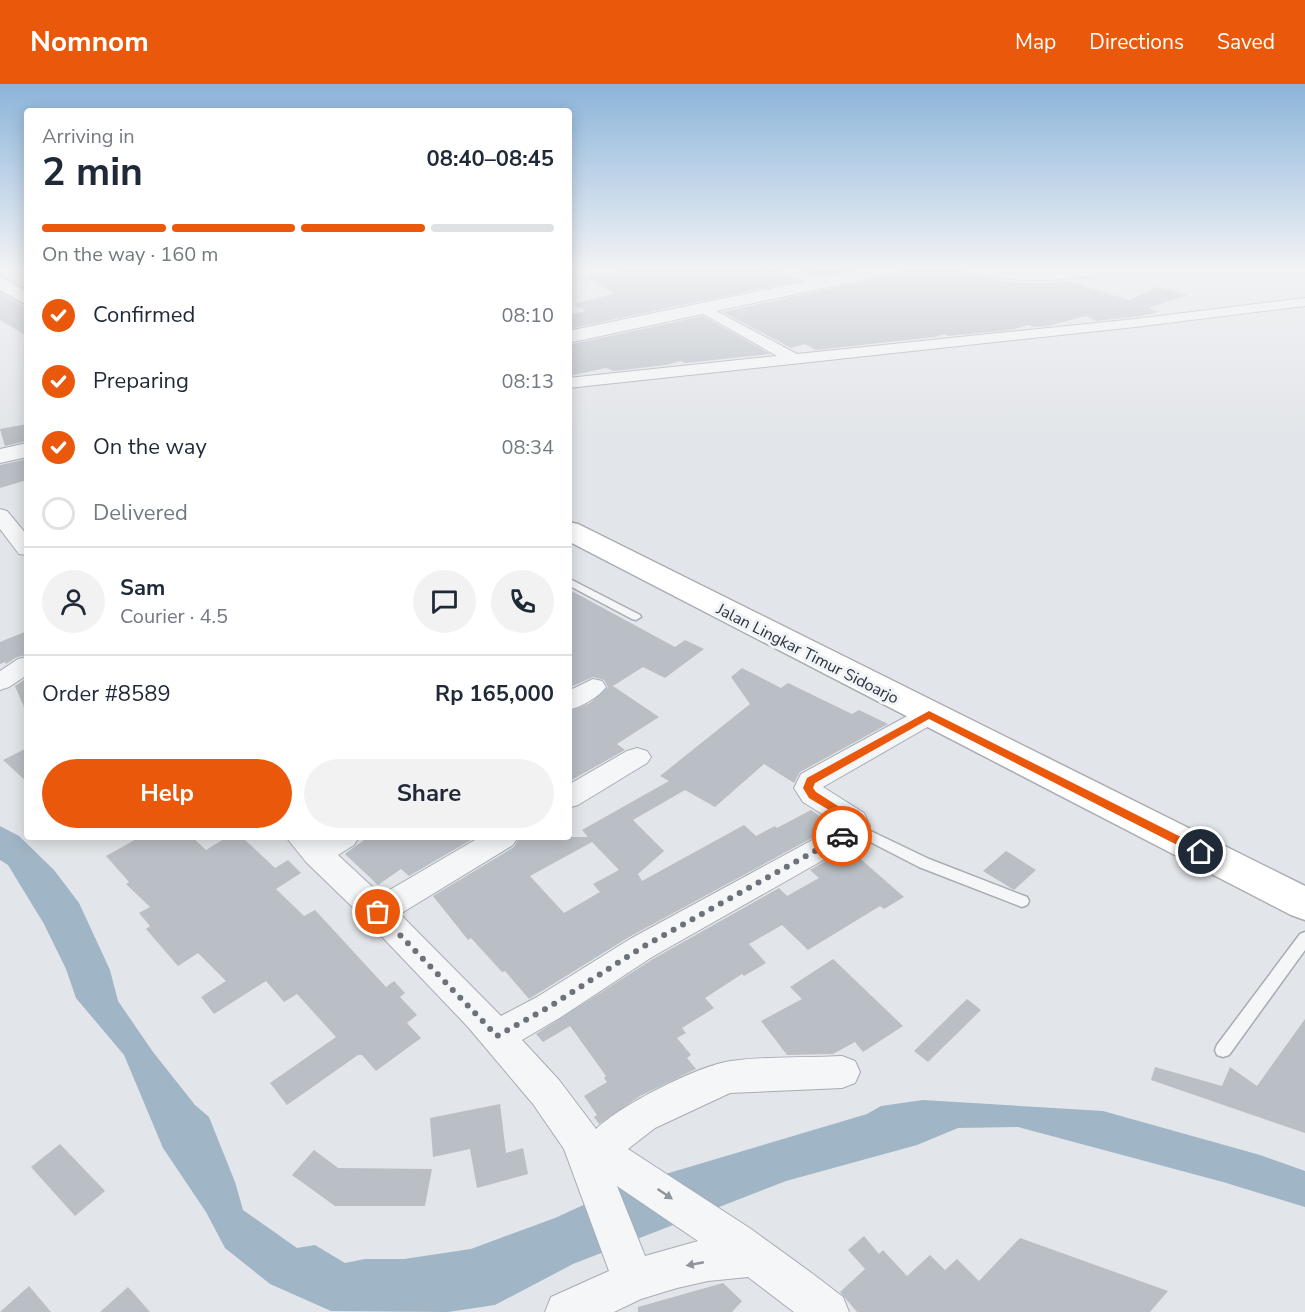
<!DOCTYPE html>
<html lang="en">
<head>
<meta charset="utf-8">
<style>
  body { margin:0; font-family:"Nunito Sans",sans-serif; background:#f2f2f3; color:#1f2937; height:100vh; display:flex; flex-direction:column; font-size:22px; white-space:nowrap }
  * { box-sizing:border-box; margin:0 }
  p { font-size:20px; color:#747a83 }
  .icon { flex:none; width:33px; height:33px; fill:none; stroke:currentColor; stroke-width:2; stroke-linecap:round; stroke-linejoin:round }
  .map { position:relative; flex:1; overflow:hidden }
  .sheet { position:absolute; left:24px; top:24px; width:548px; height:732px; display:flex; flex-direction:column; background:#fff; border-radius:6px; box-shadow:0 3px 15px #0003 }
  .sheet>* { flex:none }
  .pin { position:absolute; display:grid; place-items:center; width:51px; height:51px; color:#fff; margin:-26px; border:3px solid #fff; border-radius:50%; box-shadow:0 2px 6px #0007 }
  .courier { position:absolute; display:grid; place-items:center; width:60px; height:60px; margin:-30px; border:4px solid #ea580c; border-radius:50%; background:#fff; color:#222; box-shadow:0 2px 8px #0007 }
  .summary em { font-style:normal; font-weight:700 }
  .summary div { display:flex; flex-direction:column-reverse }
  .summary { display:flex; align-items:center; justify-content:space-between; height:102px; padding:0 18px }
  h1 { font-size:39px; font-weight:700; line-height:45px }
  .bar { display:grid; grid-template-columns:repeat(4,1fr); gap:9px 6px; align-content:center; height:72px; padding:0 18px }
  .bar i { height:8px; border-radius:4px; background:#e0e1e3 }
  .bar .current { background:#ea580c }
  .bar p { grid-column:span 4 }
  .line { display:flex; align-items:center; gap:15px; padding:0 18px; border-top:2px solid #e0e1e3 }
  .line div { flex:1 }
  .round { display:grid; place-items:center; flex:none; width:63px; height:63px; border-radius:32px; background:#f2f2f3 }
  ol { padding:0 18px; list-style:none }
  li { display:flex; align-items:center; gap:18px; height:66px }
  li p { margin-inline-start:auto }
  li .icon { padding:6px; border-radius:50%; background:#ea580c; color:#fff; stroke-width:4 }
  li:last-child { color:#747a83 }
  li i { width:33px; height:33px; border:3px solid #e0e1e3; border-radius:50% }
  .action { display:flex; gap:12px; margin-top:auto; padding:12px 18px }
  .action a { flex:1; height:69px; border-radius:36px; background:#ea580c; color:#fff; font-size:24px; font-weight:700; line-height:69px; text-align:center }
  .action a+a { background:#f2f2f3; color:#1f2937 }
  header { display:flex; align-items:center; gap:36px; box-sizing:border-box; height:84px; padding:0 30px; background:#ea580c; color:#fff }
  header strong { font-size:28px }
  nav { display:flex; gap:33px; margin-inline-start:auto; font-size:21px }
  .map>svg:first-child { display:block }
  .water { fill:#a0b5c5 }
  .building { fill:#babfc5; fill-rule:evenodd }
  .lines { fill:none; stroke-linecap:round; stroke-linejoin:round }
  .service-casing { stroke:#a8acb3; stroke-width:3 }
  .minor-casing { stroke:#a8acb3; stroke-width:2 }
  .tertiary-casing { stroke:#a8acb3; stroke-width:2 }
  .secondary-casing { stroke:#a8acb3; stroke-width:3 }
  .service { fill:#f4f6f8; fill-rule:evenodd }
  .minor { fill:#f4f6f8; fill-rule:evenodd }
  .tertiary { fill:#f4f6f8; fill-rule:evenodd }
  .secondary { fill:#fff; fill-rule:evenodd }
  .oneway { fill:#90959c }
  .route { fill:#ea580c }
  .done { stroke:#6c727a; stroke-width:6; stroke-dasharray:0 10.8 }
  .labels { text-anchor:middle; stroke-width:6; stroke-linejoin:round; paint-order:stroke }
  .street-label { font-size:16px; fill:#2c343f; stroke:#f1f4f6 }
</style>
</head>
<body>
<header>
<strong>Nomnom</strong>
<nav><a>Map</a><a>Directions</a><a>Saved</a></nav>
</header>
<div class="map">
<svg width="1305" height="1228" viewBox="0 0 1305 1228">
  <rect width="100%" height="100%" fill="#e2e5e9"/>
  <path class="water" d="M0,742L19,752L54,786L79,819L110,886L118,917L153,968L195,1021L209,1033L235,1098L243,1126L297,1164L315,1161L345,1179L365,1175H404L471,1165L555,1134L625,1102L867,1030L881,1022L923,1016L1103,1027L1260,1071L1305,1087V1123L1223,1098L1018,1043L958,1044L917,1061L786,1097L573,1180L495,1221L448,1228L331,1227L270,1200L225,1164L206,1128L163,1064L124,971L76,914L66,885L44,840L8,781L0,776Z"/>
  <path class="building" d="M631,183H769L797,197L568,245V231L586,227L573,220L614,210L587,193L616,189Z
    M796,183H863L820,192Z
    M908,183H948L965,189L1008,198L1040,200L1066,197L1129,216L1158,203L1188,211L1148,224L1158,228L1141,232L1096,237L1086,232L1048,242L1034,243L1029,241L1011,246L948,252L945,250L935,253L816,266L805,260L791,264L723,228L898,190Z
    M0,209L27,225V252L0,236Z
    M703,232L770,270L685,279L681,277L666,281L614,287L606,284L568,292V261Z
    M27,340V357L5,362L0,345Z
    M27,375V396L0,404V381Z
    M568,505L675,563L685,556L704,565L665,594L643,583L613,602L659,633L617,660L625,666L568,698V628L590,619L608,603L604,596L593,593L568,604Z
    M27,547V571L17,573L6,580L5,578L0,580V558Z
    M742,584L781,604L788,599L852,630L859,626L888,640L800,688L794,699L764,680L715,723L685,706L633,736L664,767L638,790L642,797L744,741L756,752L775,742L777,744L811,726L834,742L629,853L529,915L505,887L502,888L471,854L468,856L433,812L514,763L520,753H588L582,746L669,697L660,692L750,620L731,593ZM592,758L619,786L593,800L600,808L564,829L530,792Z
    M27,594V630L15,602Z
    M27,664V698L3,676Z
    M140,753H192L206,766L227,753H242L275,784L288,776L301,789L276,805L304,832L315,826L386,903L394,897L405,909L400,913L417,931L407,939L421,954L376,987L362,971H358L287,1021L270,999L336,953L297,910L284,918L266,897L214,930L201,913L226,897L198,869L178,882L146,845L150,842L139,829L150,823L126,800L129,798L106,772Z
    M368,753H476L409,792L401,785L378,801L345,770Z
    M848,764L904,813L884,825L880,822L808,866L782,841L749,860L766,879L744,892L742,890L705,914L714,924L682,944L686,949L677,954L691,971L687,974L696,985L640,1012L599,1040L594,1033L597,1031L584,1012L607,998L604,994L606,992L570,942L543,958L536,950L653,875L779,804L787,812L819,794L810,786Z
    M1006,767L1036,786L1014,806L983,787Z
    M833,875L903,942L863,968L855,958L833,970L787,971L761,937L802,915L790,903Z
    M967,915L981,926L928,978L914,967Z
    M1305,935V1049L1151,996L1155,983L1222,1002L1230,983L1257,1002Z
    M500,1020L506,1069L523,1064L528,1090L477,1104L470,1065L433,1073L430,1034Z
    M60,1060L105,1107L75,1132L31,1083Z
    M314,1066L338,1084L432,1085L425,1122H335L292,1091Z
    M864,1152L879,1170L883,1166L907,1192L930,1171L945,1186L957,1175L979,1197L1020,1154L1168,1207L1150,1228H857L840,1208L865,1185L848,1166Z
    M723,1199L742,1217L732,1228H638V1223Z
    M29,1202L51,1228H0Z
    M128,1203L150,1228H100Z"/>
  <g class="lines">
    <g class="service-casing">
      <path id="service" d="M568,494L640,531L641,533L636,536L632,535L568,501Z
        M854,739L929,775L1027,813L1029,817L1027,821L1022,823L919,783L849,747L847,744L849,741Z
        M1305,848V866L1229,971L1223,973L1217,971L1215,966L1217,961L1300,850Z"/>
    </g>
    <g class="minor-casing">
      <path id="minor" d="M584,183H623L616,187L568,193V185Z
        M771,183H790L826,197L828,200L826,203H816Z
        M1305,214V222L1135,243L568,304V294L777,272L700,228L698,225L700,222L705,221L797,270L1135,235Z
        M0,425L7,427L27,451V471L19,470L0,445Z
        M27,573V591L9,603L0,606V587L18,575Z
        M593,595L602,597L606,603C598,614 581,623 568,626V607Z
        M929,623L938,625L942,631L938,637L823,703L864,729L870,742L862,754L652,873L561,933L522,956L559,996L596,1045C621,1021 697,982 731,977C767,972 806,974 842,972L855,977L860,988L855,999L842,1004L730,1009L655,1044L628,1065L751,1145L813,1190L843,1213L849,1228H794L748,1193L708,1197L677,1204L641,1215L614,1228H545L551,1213L609,1187L564,1065L533,1020L468,943L367,837L306,778L286,753H359L354,761L338,771L381,811L480,753H518L513,761L400,830L501,932L537,913L630,855L840,741L803,718L794,704L801,690L920,625ZM617,1102L698,1157L645,1172Z
        M637,664L647,667L651,673L647,679L578,721L568,724V701L627,667Z"/>
    </g>
    <g class="tertiary-casing">
      <path id="tertiary" d="M874,183H906L898,188L568,259V247Z
        M963,183L1038,186L1114,183L1112,187C1063,199 1014,199 965,187Z
        M27,359V373L0,379V365Z"/>
    </g>
    <g class="secondary-casing">
      <path id="secondary" d="M0,193L27,207V221L0,206Z
        M568,438L578,440L1305,802V836L1291,831L568,457Z"/>
    </g>
    <use href="#service" class="service"/>
    <use href="#minor" class="minor"/>
    <use href="#tertiary" class="tertiary"/>
    <use href="#secondary" class="secondary"/>
  </g>
  <defs><path id="oneway-solid" d="M-6-.8H1V-3.2L6.5 0L1 3.2V.8H-6Z" transform="scale(1.5)"/></defs>
  <g class="oneway">
    <use href="#oneway-solid" transform="translate(665 1110) rotate(34)"/>
    <use href="#oneway-solid" transform="translate(695 1180) rotate(169)"/>
  </g>
  <linearGradient id="sky" x2="0" y2="1"><stop stop-color="#8bb4da"/><stop offset="0.52" stop-color="#f2f3f5"/><stop offset="1" stop-color="#f2f3f5" stop-opacity="0"/></linearGradient>
  <rect width="1305" height="355" fill="url(#sky)"/>
  <path class="route" d="M929,627L1205,765L1207,768L1201,772L1197,771L929,635L815,699L813,704L816,708L860,736L858,747L846,755H838V749L849,743V738L809,714L803,704L807,694Z"/>
  <g class="lines">
    <path class="done" d="M378,828L497,952L549,923L641,864L842,752"/>
  </g>
  <g class="labels">
    <g class="street-label">
      <text transform="translate(808 569) rotate(27)" y="6">Jalan Lingkar Timur Sidoarjo</text>
    </g>
  </g>
</svg>
<div class="pin" style="left:378px;top:828px;background:#ea580c"><svg class="icon" aria-label="bag" viewBox="0 0 24 24"><path d="M5 8h14l-1 12H6zM9 8a3 3 0 0 1 6 0"/></svg></div>
<div class="pin" style="left:1201px;top:768px;background:#1f2937"><svg class="icon" aria-label="home" viewBox="0 0 24 24"><path d="M3 11l9-7 9 7M6 9v11h12V9"/></svg></div>
<div class="courier" style="left:842px;top:752px"><svg class="icon" aria-label="car" viewBox="0 0 24 24"><path d="M5 17H2v-5l4-1 3-4h7l3 4 3 1v5h-3M9 17h6M6 11h13"/><circle cx="7" cy="17" r="2"/><circle cx="17" cy="17" r="2"/></svg></div>
<section class="sheet">
<div class="summary"><div><h1>2 min</h1><p>Arriving in</p></div><em>08:40–08:45</em></div>
<div class="bar"><i class="current"></i><i class="current"></i><i class="current"></i><i></i><p>On the way · 160 m</p></div>
<ol>
<li><svg class="icon" aria-label="check" viewBox="0 0 24 24"><path d="M5 12l5 5 9-10"/></svg>Confirmed<p>08:10</p></li>
<li><svg class="icon" aria-label="check" viewBox="0 0 24 24"><path d="M5 12l5 5 9-10"/></svg>Preparing<p>08:13</p></li>
<li><svg class="icon" aria-label="check" viewBox="0 0 24 24"><path d="M5 12l5 5 9-10"/></svg>On the way<p>08:34</p></li>
<li><i></i>Delivered</li>
</ol>
<div class="line" style="height:108px"><a class="round"><svg class="icon" aria-label="person" viewBox="0 0 24 24"><circle cx="12" cy="8" r="4"/><path d="M4 21q1-7 8-7t8 7"/></svg></a><div><b>Sam</b><p>Courier · 4.5</p></div><a class="round"><svg class="icon" aria-label="chat" viewBox="0 0 24 24"><path d="M4 5h16v11H9l-5 4z"/></svg></a><a class="round"><svg class="icon" aria-label="phone" viewBox="0 0 24 24"><path d="M5 4h4l2 5-3 2q2 4 5 5l2-3 5 2v4C11 20 4 13 5 4z"/></svg></a></div>
<div class="line" style="height:78px"><div>Order #8589</div><b>Rp 165,000</b></div>
<div class="action"><a>Help</a><a>Share</a></div>
</section>
</div>
</body>
</html>
